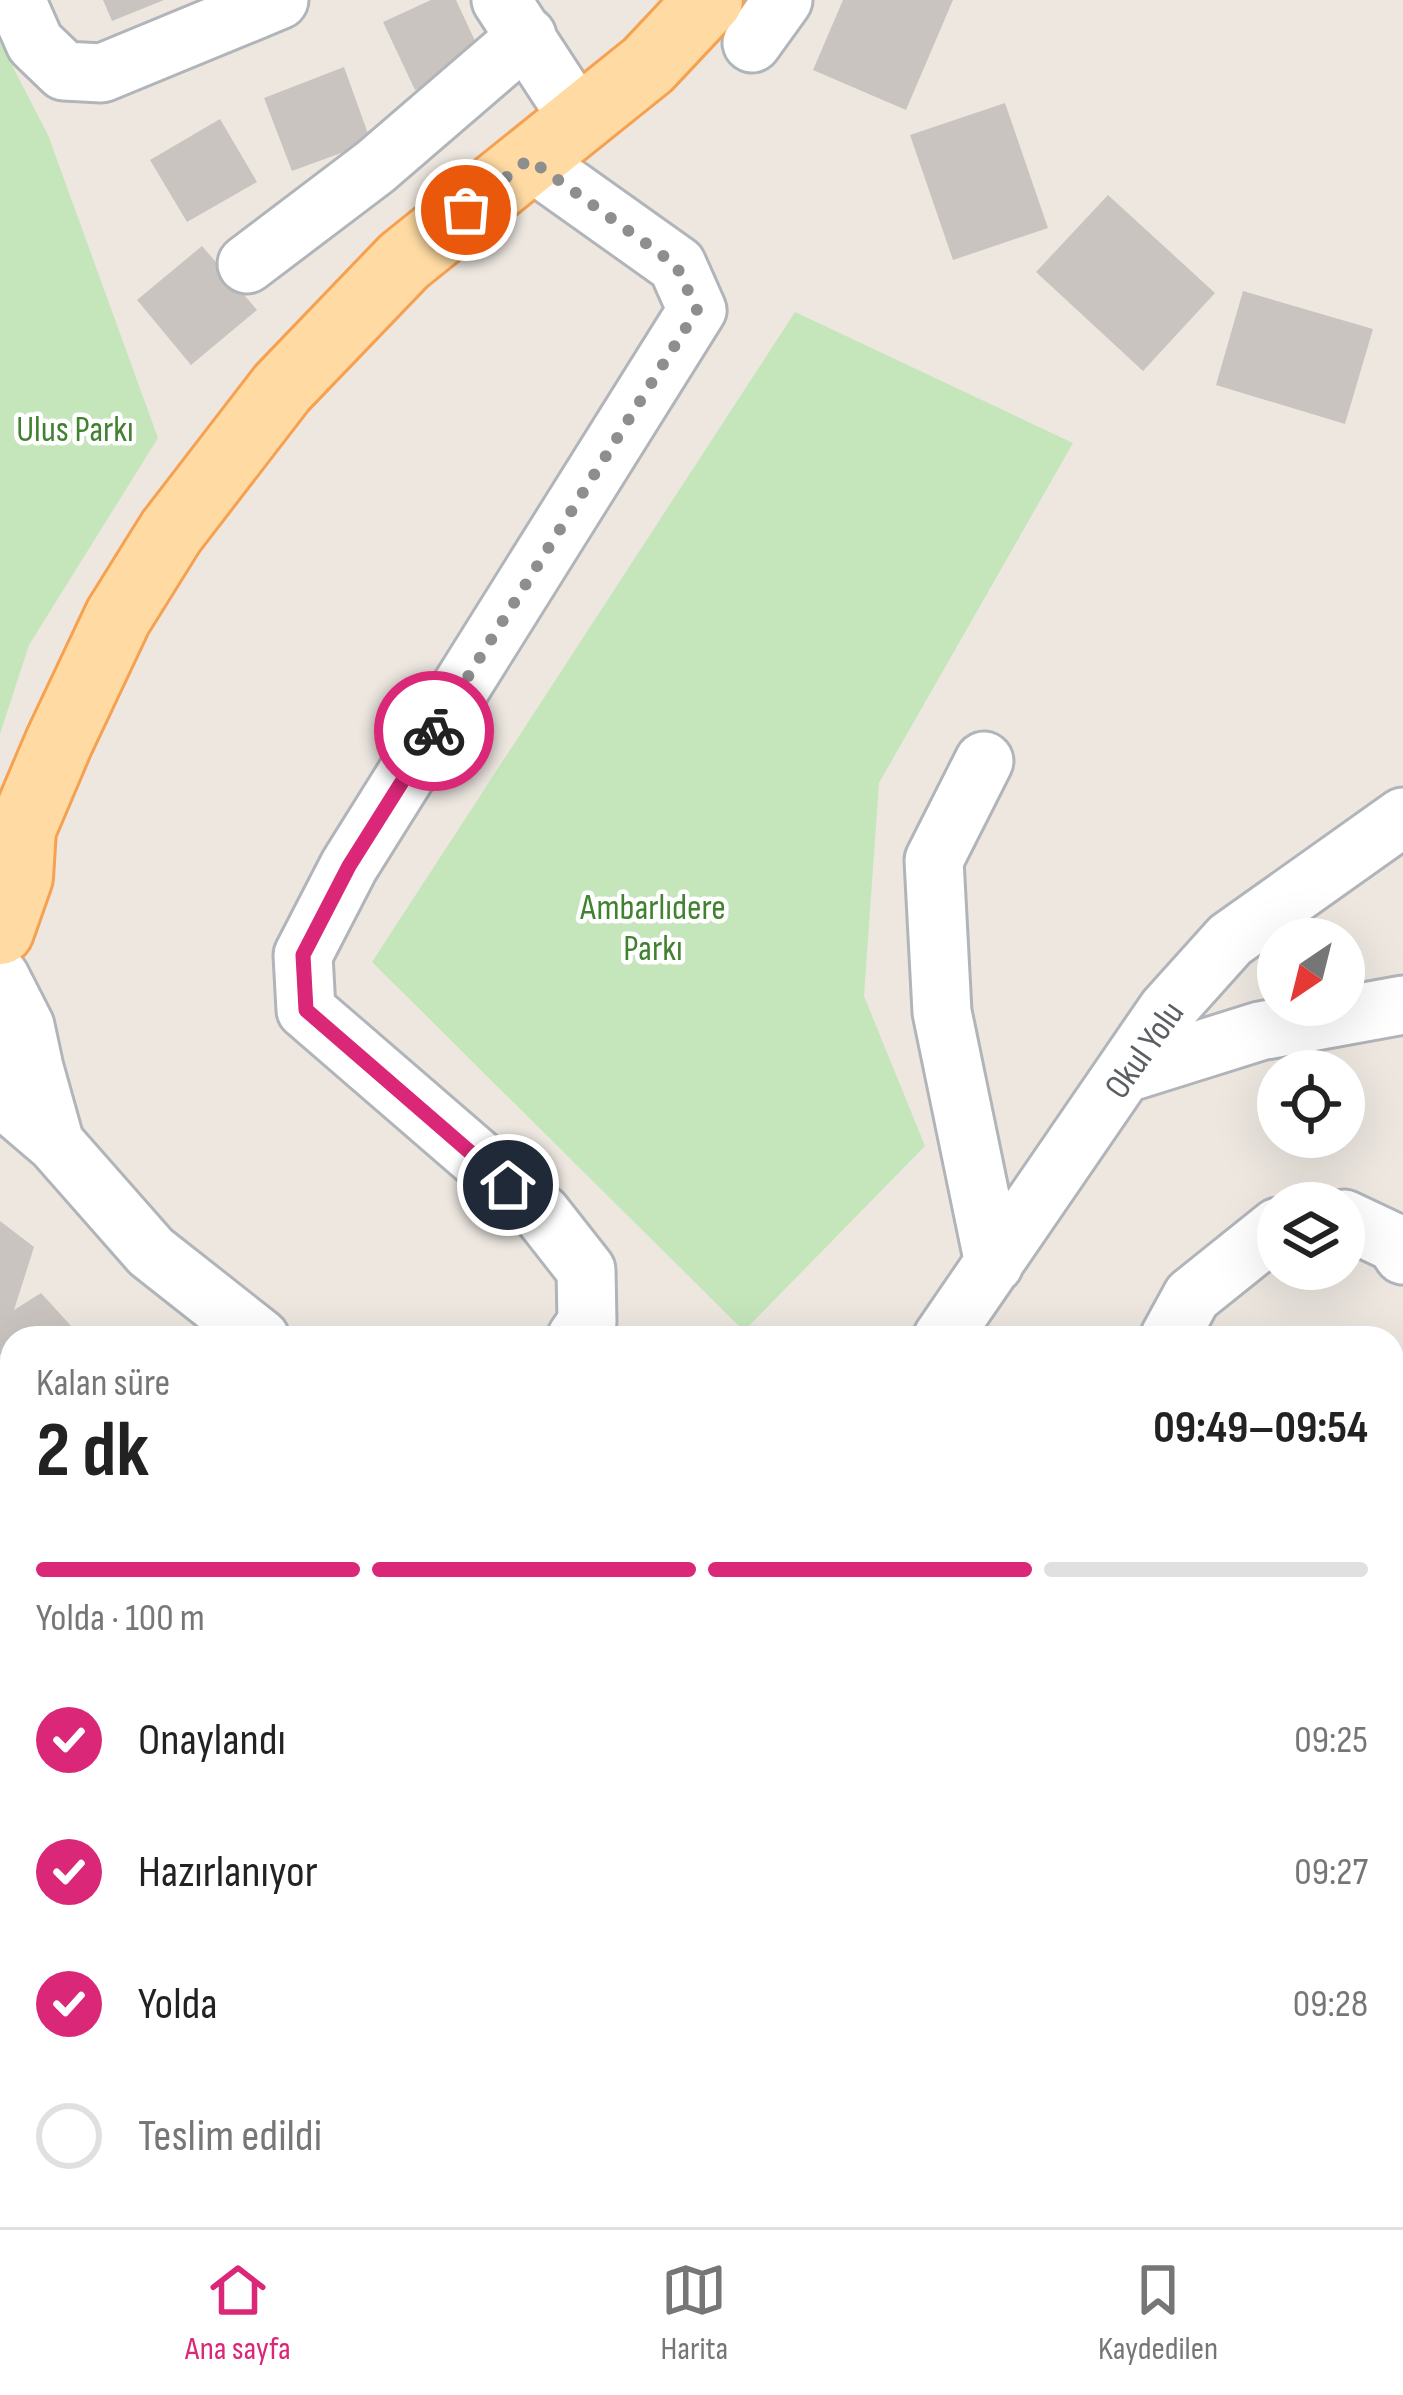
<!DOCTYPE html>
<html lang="tr">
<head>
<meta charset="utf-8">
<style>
  body { margin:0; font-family:"Sofia Sans Condensed",sans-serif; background:#f2f2f2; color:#222; height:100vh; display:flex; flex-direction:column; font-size:45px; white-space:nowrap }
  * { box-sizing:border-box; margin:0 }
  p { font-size:39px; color:#767676 }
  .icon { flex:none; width:66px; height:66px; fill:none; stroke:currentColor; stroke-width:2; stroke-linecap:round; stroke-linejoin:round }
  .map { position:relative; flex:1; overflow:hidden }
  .side { position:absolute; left:0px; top:1326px; width:1404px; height:903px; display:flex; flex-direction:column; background:#fff; border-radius:36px 36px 0 0; box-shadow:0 12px 48px #0002 }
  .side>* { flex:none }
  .needle { width:78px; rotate:215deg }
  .tools { position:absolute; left:1257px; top:918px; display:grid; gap:24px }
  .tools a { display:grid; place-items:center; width:108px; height:108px; border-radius:50%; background:#fff; box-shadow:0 12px 48px #0002; font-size:60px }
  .pin { position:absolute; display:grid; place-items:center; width:102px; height:102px; color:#fff; margin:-51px; border:6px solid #fff; border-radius:50%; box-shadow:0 3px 12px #0007 }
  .courier { position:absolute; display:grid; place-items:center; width:120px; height:120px; margin:-60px; border:9px solid #db2777; border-radius:50%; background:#fff; color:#222; box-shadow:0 3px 15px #0007 }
  .headline em { font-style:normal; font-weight:700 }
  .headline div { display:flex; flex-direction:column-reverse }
  .headline { display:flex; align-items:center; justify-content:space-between; height:204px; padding:0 36px }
  h1 { font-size:78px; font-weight:700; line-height:90px }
  .bar { display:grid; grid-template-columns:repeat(4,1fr); gap:18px 12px; align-content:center; height:144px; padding:0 36px }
  .bar i { height:15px; border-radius:9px; background:#e0e0e0 }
  .bar .active { background:#db2777 }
  .bar p { grid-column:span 4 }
  ol { padding:0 36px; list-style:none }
  li { display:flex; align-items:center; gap:36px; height:132px }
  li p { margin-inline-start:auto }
  li .icon { padding:12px; border-radius:50%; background:#db2777; color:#fff; stroke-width:4 }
  li:last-child { color:#767676 }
  li i { width:66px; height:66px; border:6px solid #e0e0e0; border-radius:50% }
  .tabs { display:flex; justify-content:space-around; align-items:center; height:168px; border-top:3px solid #e0e0e0; background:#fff; font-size:33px; color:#767676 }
  .tabs a { display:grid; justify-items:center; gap:6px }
  .tabs .active { color:#db2777 }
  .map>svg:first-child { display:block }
  .green { fill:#c5e6bb }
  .building { fill:#c9c4bf }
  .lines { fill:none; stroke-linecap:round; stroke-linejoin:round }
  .minor-casing { stroke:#b1b5b9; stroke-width:63 }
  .major-casing { stroke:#f6a150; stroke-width:72 }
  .path { stroke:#9ed89f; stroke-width:8; stroke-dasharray:12 6; stroke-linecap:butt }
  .minor { stroke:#fff; stroke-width:57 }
  .major { stroke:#ffdba3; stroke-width:66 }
  .done { stroke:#8d8f8e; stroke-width:12; stroke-dasharray:0 21.6 }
  .route { stroke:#db2777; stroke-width:15 }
  .labels { text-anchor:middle; stroke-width:9; stroke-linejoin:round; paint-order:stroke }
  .park-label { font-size:36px; fill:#408230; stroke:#fff }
  .street-label { font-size:36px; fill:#595f62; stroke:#fff }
</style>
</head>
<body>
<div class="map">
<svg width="1403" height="2227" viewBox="0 0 1403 2227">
  <rect width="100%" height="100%" fill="#ede7e0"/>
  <path class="green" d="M0,42L48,135L158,438L29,645L0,734Z
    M795,312L1073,443L879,783L864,996L925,1146L744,1331L372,962Z"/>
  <path class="building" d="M103,0H164L112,21Z
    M431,0H456L483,58L415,90L383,22Z
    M843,0H953L906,110L813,70Z
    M344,67L371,142L292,171L264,98Z
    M1005,103L1048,228L953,260L910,135Z
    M220,119L257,182L187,222L150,160Z
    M1108,195L1215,293L1143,371L1036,272Z
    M202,246L257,310L191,365L137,300Z
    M1243,291L1373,329L1345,424L1216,385Z
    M0,1221L34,1247L14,1310L41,1293L82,1338H12V1370L0,1354Z
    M12,1517V1594L0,1603V1521Z
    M12,2065V2139L0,2157V2066Z
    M308,2217H363L356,2227H300Z"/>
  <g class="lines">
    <g class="minor-casing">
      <path id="minor" d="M16,0L35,43L64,71L102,73L279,0
        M501,0L580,121
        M752,43L783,0
        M528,159L677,265L697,310L349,866L303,955L306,1010L542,1214L586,1270L587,1322L576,1338
        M247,264L375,167L527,36
        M984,761L934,860L942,1012L994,1264
        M0,977L25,1026L34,1068
        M0,1040L34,1068L55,1143
        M1126,1073L1260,1031L1403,1005
        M0,1096L55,1143L151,1252L260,1338
        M1344,1219L1395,1243L1403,1255
        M942,1338L1167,1010L1230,940L1403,817
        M1169,1338L1192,1296L1278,1227
        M1392,1493L1403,1487
        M1392,1576L1403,1621
        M1392,1732L1403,1729
        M0,2004V2005
        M1392,2153L1403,2146
        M728,2217V2227
        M454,2227L456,2217
        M1269,2227L1286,2217"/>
    </g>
    <g class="major-casing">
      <path id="major" d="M0,931L19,877L22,829L59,742L118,617L171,532L282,388L404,261L648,65L709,0"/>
    </g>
    <path class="path" d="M1097,2217L1100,2227"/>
    <use href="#minor" class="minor"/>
    <use href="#major" class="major"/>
  </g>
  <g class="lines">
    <path class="done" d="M434,731L697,310L676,265L529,159L466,210"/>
    <path class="route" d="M434,731L349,866L303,955L306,1010L508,1185"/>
  </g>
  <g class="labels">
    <g class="park-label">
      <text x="75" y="441">Ulus Parkı</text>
      <text x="653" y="919">Ambarlıdere<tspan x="653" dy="41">Parkı</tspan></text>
    </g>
    <g class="street-label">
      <text transform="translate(1143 1049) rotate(-55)" y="13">Okul Yolu</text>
    </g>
  </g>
</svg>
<div class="tools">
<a><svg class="needle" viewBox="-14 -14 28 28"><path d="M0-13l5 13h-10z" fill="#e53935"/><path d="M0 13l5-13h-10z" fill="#767676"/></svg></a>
<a><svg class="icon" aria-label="locate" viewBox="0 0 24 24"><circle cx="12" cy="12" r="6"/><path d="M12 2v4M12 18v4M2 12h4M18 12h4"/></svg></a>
<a><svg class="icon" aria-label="layers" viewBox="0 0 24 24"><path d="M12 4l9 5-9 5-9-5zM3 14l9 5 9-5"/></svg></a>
</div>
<div class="pin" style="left:466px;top:210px;background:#ea580c"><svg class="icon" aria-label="bag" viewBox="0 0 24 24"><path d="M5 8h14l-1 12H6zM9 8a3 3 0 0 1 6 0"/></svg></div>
<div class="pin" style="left:508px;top:1185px;background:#1f2937"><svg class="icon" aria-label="home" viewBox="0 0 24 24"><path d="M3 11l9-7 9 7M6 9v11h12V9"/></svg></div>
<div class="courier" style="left:434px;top:731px"><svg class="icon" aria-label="bike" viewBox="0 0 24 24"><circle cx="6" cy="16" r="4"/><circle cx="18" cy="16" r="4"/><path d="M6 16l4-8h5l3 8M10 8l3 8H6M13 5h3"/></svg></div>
<section class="side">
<div class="headline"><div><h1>2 dk</h1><p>Kalan süre</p></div><em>09:49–09:54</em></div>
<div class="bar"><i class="active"></i><i class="active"></i><i class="active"></i><i></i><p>Yolda · 100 m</p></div>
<ol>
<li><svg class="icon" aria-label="check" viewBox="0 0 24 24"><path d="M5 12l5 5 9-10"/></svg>Onaylandı<p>09:25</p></li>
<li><svg class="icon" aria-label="check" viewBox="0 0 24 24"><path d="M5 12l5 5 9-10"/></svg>Hazırlanıyor<p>09:27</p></li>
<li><svg class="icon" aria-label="check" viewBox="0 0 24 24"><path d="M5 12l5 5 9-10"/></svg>Yolda<p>09:28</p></li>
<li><i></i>Teslim edildi</li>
</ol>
</section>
</div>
<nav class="tabs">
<a class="active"><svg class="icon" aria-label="home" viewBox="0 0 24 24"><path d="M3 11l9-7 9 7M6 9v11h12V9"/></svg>Ana sayfa</a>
<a><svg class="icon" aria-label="map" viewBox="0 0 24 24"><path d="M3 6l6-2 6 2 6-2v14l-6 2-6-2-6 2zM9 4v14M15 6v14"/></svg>Harita</a>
<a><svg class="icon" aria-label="saved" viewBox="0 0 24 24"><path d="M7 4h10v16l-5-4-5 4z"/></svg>Kaydedilen</a>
</nav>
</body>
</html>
